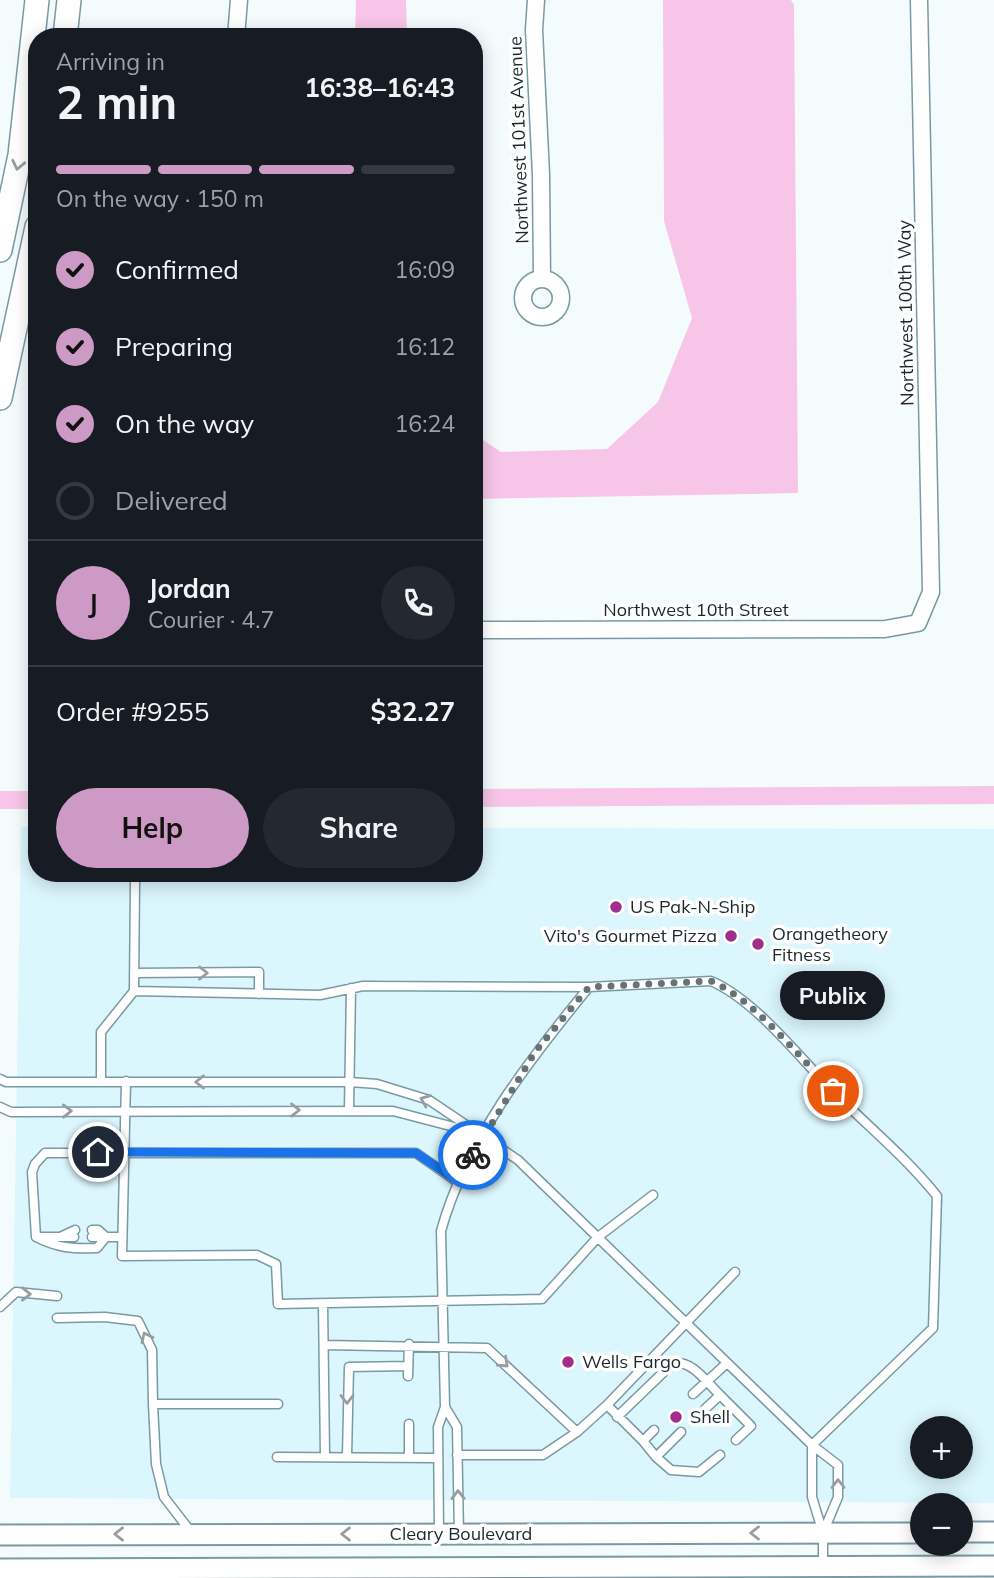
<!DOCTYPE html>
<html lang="en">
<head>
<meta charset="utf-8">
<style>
  body { margin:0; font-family:Mulish,sans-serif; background:#242831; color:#f1f3f6; height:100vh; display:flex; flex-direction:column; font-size:26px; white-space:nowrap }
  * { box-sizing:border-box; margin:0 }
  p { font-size:23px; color:#9ea1a6 }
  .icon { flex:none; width:38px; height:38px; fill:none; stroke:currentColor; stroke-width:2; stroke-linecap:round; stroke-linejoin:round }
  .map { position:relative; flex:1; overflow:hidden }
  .details { position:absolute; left:28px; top:28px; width:455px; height:854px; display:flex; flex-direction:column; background:#171b24; border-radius:28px; box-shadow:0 4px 18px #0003 }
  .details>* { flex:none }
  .buttons { position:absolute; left:910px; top:1416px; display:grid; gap:14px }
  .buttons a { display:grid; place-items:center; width:63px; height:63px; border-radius:50%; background:#171b24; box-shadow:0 4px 18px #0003; font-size:35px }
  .pin { position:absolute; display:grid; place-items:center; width:60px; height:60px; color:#fff; margin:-30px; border:4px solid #fff; border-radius:50%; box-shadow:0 2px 7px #0007 }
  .courier { position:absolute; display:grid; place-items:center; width:70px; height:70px; margin:-35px; border:5px solid #1a73e8; border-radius:50%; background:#fff; color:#222; box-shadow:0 2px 9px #0007 }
  .bubble { position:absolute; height:49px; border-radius:24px; background:#171b24; box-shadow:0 4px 18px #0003; font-size:23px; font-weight:700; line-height:49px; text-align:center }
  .headline em { font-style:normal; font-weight:700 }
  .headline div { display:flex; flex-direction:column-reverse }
  .headline { display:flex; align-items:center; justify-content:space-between; height:119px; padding:0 28px }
  h1 { font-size:46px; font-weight:700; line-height:52px }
  .bar { display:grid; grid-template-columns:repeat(4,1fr); gap:10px 7px; align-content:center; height:84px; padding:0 28px }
  .bar i { height:9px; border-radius:5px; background:#363941 }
  .bar .selected { background:#cd9ac5 }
  .bar p { grid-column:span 4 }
  .line { display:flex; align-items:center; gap:18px; padding:0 28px; border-top:2px solid #363941 }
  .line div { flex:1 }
  .round { display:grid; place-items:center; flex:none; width:74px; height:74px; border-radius:37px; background:#242831 }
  ol { padding:0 28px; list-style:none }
  li { display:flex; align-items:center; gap:21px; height:77px }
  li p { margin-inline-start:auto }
  li .icon { padding:7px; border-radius:50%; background:#cd9ac5; color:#111; stroke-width:4 }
  li:last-child { color:#9ea1a6 }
  li i { width:38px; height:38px; border:4px solid #363941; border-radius:50% }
  .primary-button { display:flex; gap:14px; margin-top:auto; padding:14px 28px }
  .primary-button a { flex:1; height:80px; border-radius:42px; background:#cd9ac5; color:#111; font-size:28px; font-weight:700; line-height:80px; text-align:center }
  .primary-button a+a { background:#242831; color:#f1f3f6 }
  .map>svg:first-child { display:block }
  .built { fill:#dcf6fe; fill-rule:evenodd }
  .water { fill:#f7c5e8 }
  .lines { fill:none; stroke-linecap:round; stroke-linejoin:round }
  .canal { stroke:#f7c5e8; stroke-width:18 }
  .service-casing { stroke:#799aa3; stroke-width:11 }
  .minor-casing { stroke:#799aa3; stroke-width:19 }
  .tertiary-casing { stroke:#799aa3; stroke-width:23 }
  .secondary-casing { stroke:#799aa3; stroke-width:26 }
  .service { stroke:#fff; stroke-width:8 }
  .minor { stroke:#fff; stroke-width:16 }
  .tertiary { stroke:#fff; stroke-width:19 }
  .secondary { stroke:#fff; stroke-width:23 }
  .oneway { stroke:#989ea0 }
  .done { stroke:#677274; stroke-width:7; stroke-dasharray:0 12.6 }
  .route { stroke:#1a73e8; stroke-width:9 }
  .poi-dot { fill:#a12e89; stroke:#fff; stroke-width:2.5 }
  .labels { text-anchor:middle; stroke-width:7; stroke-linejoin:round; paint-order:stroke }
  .street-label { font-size:18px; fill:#1b282b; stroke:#fff }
  .poi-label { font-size:18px; fill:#1b282b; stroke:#fff; text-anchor:start }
</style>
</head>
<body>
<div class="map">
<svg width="994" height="1578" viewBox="0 0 994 1578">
  <rect width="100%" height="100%" fill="#f4fbfc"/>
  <path class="built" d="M21,827H37V873H474V828L994,829V1503L10,1498ZM922,1428H961V1466H922Z"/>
  <path class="water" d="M356,0H406L407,37H355Z
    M663,0H791L794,5L798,493L474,499V434L501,452L607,449L658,402L692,318L664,221Z"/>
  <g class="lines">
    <path class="canal" d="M474,798L994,795
      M0,800H37"/>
    <g class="service-casing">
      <path id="service" d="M134,973L259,972V994
        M134,991L135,882
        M0,1079L6,1082H350L377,1084L429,1100L518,1160L812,1445L838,1465V1497L823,1533
        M126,1081L122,1256L257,1255L276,1264L278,1304L542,1299L598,1237L653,1195
        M101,1082V1032L134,991L320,995L363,986L589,987
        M0,1107L11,1112L393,1111L477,1133
        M349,1110L351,988
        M92,1230H98L106,1237
        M39,1237H60L75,1230
        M60,1237H74
        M92,1237H122
        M106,1237L97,1248C73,1249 57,1248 36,1237L32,1172L35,1164L45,1153H416L459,1183
        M323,1304L325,1456
        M0,1307L16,1292L57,1296
        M57,1318L105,1317L138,1321L152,1350L153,1404
        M324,1345L487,1348L577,1432
        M408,1376L409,1344
        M693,1394L727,1363
        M720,1395L751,1426L736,1440
        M607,1405L643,1441L654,1430
        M445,1407L457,1427L459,1534
        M617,1417L673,1363C693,1360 707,1383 720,1395L705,1409
        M643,1441L656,1457L681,1432
        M457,1455H543L577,1432L607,1405L735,1272
        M347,1456L349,1367L408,1366
        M277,1457L438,1458
        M409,1457V1424
        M656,1457L671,1470L699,1472L720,1455
        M191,1532L164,1497L156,1464L153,1404H278
        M439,1532L438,1427L445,1407L441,1231C466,1140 530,1059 589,987L711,981C755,1000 797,1055 831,1089C866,1125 905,1156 937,1196L933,1328L812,1445V1497L823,1533V1566"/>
    </g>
    <g class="minor-casing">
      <path id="minor" d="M536,0L534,30L541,175L542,278
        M236,37L239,0
        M523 298a19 19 0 1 1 38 0a19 19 0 1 1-38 0Z
        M474,630L885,629L918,623L931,592L919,0"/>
    </g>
    <g class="tertiary-casing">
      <path id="tertiary" d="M961,1532H994
        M0,1535L922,1533
        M0,1569L994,1566"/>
    </g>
    <g class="secondary-casing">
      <path id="secondary" d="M65,37L69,0
        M0,250L20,155L37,0
        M0,398L37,227"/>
    </g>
    <use href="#service" class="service"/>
    <use href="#minor" class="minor"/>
    <use href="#tertiary" class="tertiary"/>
    <use href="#secondary" class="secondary"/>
  </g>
  <defs><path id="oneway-chevron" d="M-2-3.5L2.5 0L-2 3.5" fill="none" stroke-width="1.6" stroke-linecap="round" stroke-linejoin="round" transform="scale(1.75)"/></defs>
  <g class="oneway">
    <use href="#oneway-chevron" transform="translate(18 165) rotate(102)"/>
    <use href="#oneway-chevron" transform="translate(203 973)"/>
    <use href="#oneway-chevron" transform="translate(200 1082) rotate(-180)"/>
    <use href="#oneway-chevron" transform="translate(425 1100) rotate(-158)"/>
    <use href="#oneway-chevron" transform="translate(295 1110)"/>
    <use href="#oneway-chevron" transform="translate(67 1111) rotate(-1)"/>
    <use href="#oneway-chevron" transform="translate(26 1294) rotate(1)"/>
    <use href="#oneway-chevron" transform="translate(146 1337) rotate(-116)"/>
    <use href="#oneway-chevron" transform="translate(504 1363) rotate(43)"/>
    <use href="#oneway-chevron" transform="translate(347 1399) rotate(90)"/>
    <use href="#oneway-chevron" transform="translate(838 1484) rotate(-90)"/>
    <use href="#oneway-chevron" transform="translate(458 1495) rotate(-91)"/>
    <use href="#oneway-chevron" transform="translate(755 1533) rotate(180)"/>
    <use href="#oneway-chevron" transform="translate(119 1534) rotate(180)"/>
    <use href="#oneway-chevron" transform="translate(346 1534) rotate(180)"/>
  </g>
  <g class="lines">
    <path class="done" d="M473,1155L535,1052L589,987L711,981C755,1000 799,1057 833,1091"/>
    <path class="route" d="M98,1152L416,1153L459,1182L473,1155"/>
  </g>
  <g class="poi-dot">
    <circle cx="616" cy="907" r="7"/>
    <circle cx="731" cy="936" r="7"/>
    <circle cx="758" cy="944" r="7"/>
    <circle cx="568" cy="1362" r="7"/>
    <circle cx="676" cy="1417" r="7"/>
  </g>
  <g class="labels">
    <g class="street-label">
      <text transform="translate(519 140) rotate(-92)" y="6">Northwest 101st Avenue</text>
      <text transform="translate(906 313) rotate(-91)" y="6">Northwest 100th Way</text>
      <text x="696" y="616">Northwest 10th Street</text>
      <text x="461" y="1540">Cleary Boulevard</text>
    </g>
    <g class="poi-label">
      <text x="630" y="913">US Pak-N-Ship</text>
      <text x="772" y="940">Orangetheory<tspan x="772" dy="21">Fitness</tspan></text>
      <text x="717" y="942" text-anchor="end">Vito's Gourmet Pizza</text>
      <text x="582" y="1368">Wells Fargo</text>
      <text x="690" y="1423">Shell</text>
    </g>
  </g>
</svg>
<div class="buttons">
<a>+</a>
<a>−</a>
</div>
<div class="pin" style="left:833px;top:1091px;background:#ea580c"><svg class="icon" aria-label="bag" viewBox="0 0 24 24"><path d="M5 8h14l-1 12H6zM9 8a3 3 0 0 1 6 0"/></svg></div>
<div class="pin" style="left:98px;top:1152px;background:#1f2937"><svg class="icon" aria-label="home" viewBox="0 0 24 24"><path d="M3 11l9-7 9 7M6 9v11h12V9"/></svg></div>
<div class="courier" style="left:473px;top:1155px"><svg class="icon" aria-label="bike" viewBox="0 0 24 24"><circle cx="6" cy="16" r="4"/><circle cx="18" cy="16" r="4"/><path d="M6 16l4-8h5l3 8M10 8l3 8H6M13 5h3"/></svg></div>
<div class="bubble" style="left:780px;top:971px;width:105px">Publix</div>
<section class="details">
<div class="headline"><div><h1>2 min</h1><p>Arriving in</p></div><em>16:38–16:43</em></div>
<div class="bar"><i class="selected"></i><i class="selected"></i><i class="selected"></i><i></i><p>On the way · 150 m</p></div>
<ol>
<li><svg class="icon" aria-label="check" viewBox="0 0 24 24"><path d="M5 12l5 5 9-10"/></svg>Confirmed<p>16:09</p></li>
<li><svg class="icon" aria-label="check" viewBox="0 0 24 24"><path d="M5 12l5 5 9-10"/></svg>Preparing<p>16:12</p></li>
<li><svg class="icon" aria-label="check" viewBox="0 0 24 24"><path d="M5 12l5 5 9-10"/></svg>On the way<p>16:24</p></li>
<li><i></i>Delivered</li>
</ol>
<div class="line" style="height:126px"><b class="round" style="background:#cd9ac5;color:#111">J</b><div><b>Jordan</b><p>Courier · 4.7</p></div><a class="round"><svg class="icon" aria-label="phone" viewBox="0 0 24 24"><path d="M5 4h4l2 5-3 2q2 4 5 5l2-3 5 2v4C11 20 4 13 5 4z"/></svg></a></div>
<div class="line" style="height:91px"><div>Order #9255</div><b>$32.27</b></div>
<div class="primary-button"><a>Help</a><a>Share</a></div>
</section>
</div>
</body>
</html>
